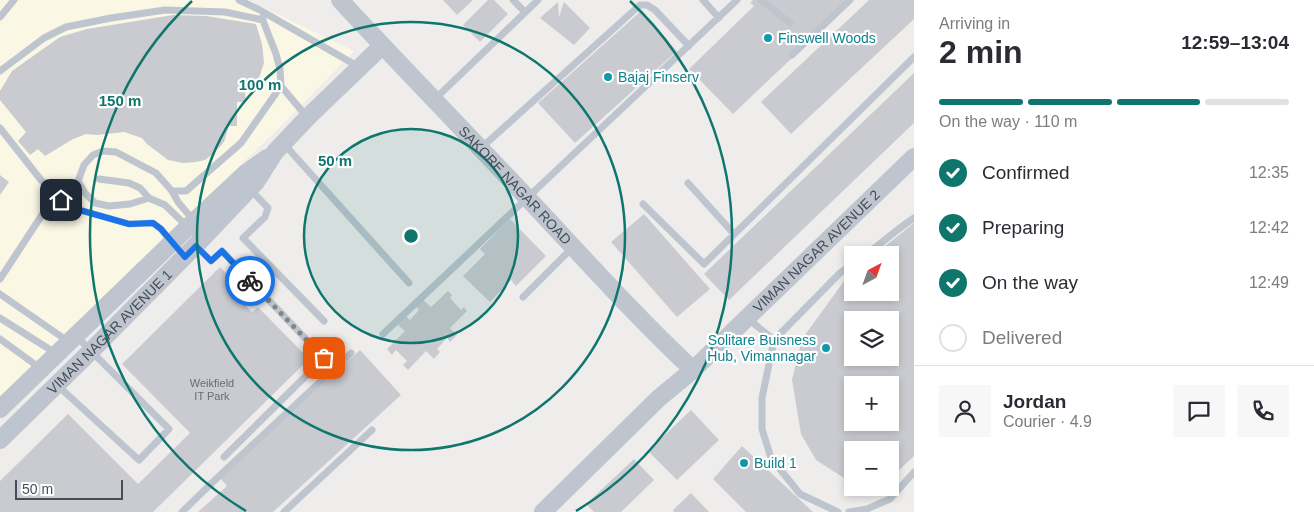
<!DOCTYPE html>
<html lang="en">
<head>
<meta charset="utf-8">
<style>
  body { margin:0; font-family:Arial,sans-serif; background:#f7f7f7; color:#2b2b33; height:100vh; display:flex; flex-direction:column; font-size:19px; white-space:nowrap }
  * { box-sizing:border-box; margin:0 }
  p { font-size:16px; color:#7c7c81 }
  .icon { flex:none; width:28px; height:28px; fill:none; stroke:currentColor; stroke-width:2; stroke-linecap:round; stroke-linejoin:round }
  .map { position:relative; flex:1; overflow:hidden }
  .details { display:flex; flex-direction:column; background:#fff; width:400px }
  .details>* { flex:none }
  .needle { width:32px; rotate:41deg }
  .fabs { position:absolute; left:844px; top:246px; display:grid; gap:10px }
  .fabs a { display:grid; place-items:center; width:55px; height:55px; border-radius:0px; background:#fff; box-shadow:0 2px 8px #0003; font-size:25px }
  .scale { position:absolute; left:15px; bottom:12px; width:108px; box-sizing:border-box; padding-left:5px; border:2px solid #464d58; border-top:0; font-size:14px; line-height:18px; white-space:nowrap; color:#464d58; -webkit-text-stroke:4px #fff; paint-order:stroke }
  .pin { position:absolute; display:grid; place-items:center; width:42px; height:42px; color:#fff; margin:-21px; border-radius:10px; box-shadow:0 2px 8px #0006 }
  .courier { position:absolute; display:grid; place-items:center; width:50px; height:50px; margin:-25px; border:4px solid #1a73e8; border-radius:50%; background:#fff; color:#222; box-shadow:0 1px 6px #0007 }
  .overview em { font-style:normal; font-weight:800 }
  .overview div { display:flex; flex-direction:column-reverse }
  .overview { display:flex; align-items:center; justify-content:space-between; height:85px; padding:0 25px }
  h1 { font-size:32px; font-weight:800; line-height:38px }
  .bar { display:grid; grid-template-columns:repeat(4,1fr); gap:8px 5px; align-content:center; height:60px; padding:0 25px }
  .bar i { height:6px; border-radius:4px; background:#e1e1e2 }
  .bar .current { background:#0f766e }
  .bar p { grid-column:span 4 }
  .line { display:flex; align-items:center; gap:12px; padding:0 25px; border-top:1px solid #e1e1e2 }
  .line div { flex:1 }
  .round { display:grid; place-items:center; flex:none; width:52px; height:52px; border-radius:0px; background:#f7f7f7 }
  ol { padding:0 25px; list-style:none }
  li { display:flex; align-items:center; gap:15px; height:55px }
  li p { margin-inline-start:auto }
  li .icon { padding:5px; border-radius:50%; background:#0f766e; color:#fff; stroke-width:4 }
  li:last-child { color:#7c7c81 }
  li i { width:28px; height:28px; border:2px solid #e1e1e2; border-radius:50% }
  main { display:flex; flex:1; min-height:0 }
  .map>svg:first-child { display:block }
  .commercial { fill:#faf7e5 }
  .building { fill:#cacbd1; fill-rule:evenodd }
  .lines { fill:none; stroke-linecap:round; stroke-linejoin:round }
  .service { stroke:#bec5ce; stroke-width:7 }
  .tertiary { stroke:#bec5ce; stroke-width:18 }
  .done { stroke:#81858c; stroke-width:5; stroke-dasharray:0 9 }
  .route { stroke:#1a73e8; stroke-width:6 }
  .ring { fill:none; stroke:#0f766e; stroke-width:2.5 }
  .culture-dot { fill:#0f9aa8; stroke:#fff; stroke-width:2 }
  .labels { text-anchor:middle; stroke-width:4.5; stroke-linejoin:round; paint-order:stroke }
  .number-label { font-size:11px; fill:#676c76 }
  .culture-label { font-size:14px; fill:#0d838f; stroke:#fff; text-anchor:start }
  .street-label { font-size:14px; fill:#464d58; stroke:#fff }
  .centre { fill:#0f766e; stroke:#fff; stroke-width:2.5 }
  .ring-label { font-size:15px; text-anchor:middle; font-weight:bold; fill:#0f766e; stroke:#fff; stroke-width:4.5; stroke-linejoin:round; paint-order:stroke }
</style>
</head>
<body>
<main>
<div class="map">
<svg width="914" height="512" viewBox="0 0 914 512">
  <rect width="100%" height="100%" fill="#efedec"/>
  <path class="commercial" d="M0,0H248L354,51L285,122L0,396Z"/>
  <path class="building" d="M443,0H473L457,15Z
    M488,0H494L508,14L480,42L463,25Z
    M753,0H853L733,114L689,69L754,6L750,3Z
    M869,0H914V19L791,134L761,102Z
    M558,2L559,17L564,2L590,28L574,45L540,18Z
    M641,11L677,51L575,143L538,103Z
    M173,15L206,16L256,24L262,44L264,63L257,84L244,83L246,102H237V126H229L224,142L213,154L205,160L196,162L183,163L168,160L147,144L142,138L124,132L97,135L86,134L73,139L45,156L38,149L30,155L18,141L26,132L0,100V91L12,71L60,37L87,29Z
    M914,73V123L729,300L704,274Z
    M0,175L9,182L0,195Z
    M644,214L710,289L677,317L611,242Z
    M510,219L546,256L516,286L511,280L490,302L463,276L485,254L480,249Z
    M914,223V456L898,471L890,473V450H852V478H844L816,460L801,434L792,380L802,339L847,277L852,272V292H890V255H874ZM852,320H890V358H852ZM852,385H890V422H852Z
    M220,267L249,296L243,303L252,312L258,307L309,359L153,512H0V481L68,414L138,484L190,433L122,364Z
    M448,291L452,295L450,298L461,310L464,307L467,311L450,328L457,335L450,342L447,338L437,349L440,352L434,359L426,351L408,370L403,365L407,361L396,350L392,355L387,349L405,331L398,325L406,316L410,320L419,310L415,306L422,299L431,307Z
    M360,350L401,395L273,512H198L227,486L220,478Z
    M691,410L719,440L677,480L648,451Z
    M742,446L813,512H746L713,479Z
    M634,459L654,480L621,512H594L586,504Z
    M691,493L709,512H674L673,510Z"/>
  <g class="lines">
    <path class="service" d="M239,0L258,9L359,67
      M513,0L525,12
      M703,0L719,18
      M761,0L790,23
      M0,17L14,0
      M262,18L276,54L280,69L281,86L307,117
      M792,55L850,0
      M0,71L44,38L66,27L111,18L165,10L225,12L263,20
      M435,99L538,0
      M0,128L41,180L69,207L129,224L153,223L161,229L172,243
      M284,144L409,283
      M481,148L640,5H647L655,10L689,46
      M99,179L129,183L140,188L149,198
      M688,183L734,234
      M250,189L268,208L265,217L243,238L324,321
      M172,191H186L241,143L281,86
      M643,204L704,264L914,57
      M194,221L178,202L172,191L156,173L116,152L103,151L93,155L84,165L78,181L85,193L95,203L109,206L130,204L149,198L165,205L201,240
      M196,246L211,261L222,251L324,358L224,457
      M865,255C882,243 897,229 914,218
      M0,279L55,195
      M0,294L69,342
      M523,297L573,247
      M0,318L57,354
      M747,318L774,340L762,398V429L771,458L800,494L838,512
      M383,334L737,0
      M0,339L40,368
      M774,340L840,273L852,264
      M57,385L139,460L169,429L76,336
      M182,512L217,478L351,353
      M284,512L372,430
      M849,512L867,509L890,499L914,472"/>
    <g class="tertiary">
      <path id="s1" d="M340,0C398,63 458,124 517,187C575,248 631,312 693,370"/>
      <path d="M0,409L188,227L246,173L267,158"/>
      <path id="s2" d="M0,440L91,351L201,240L256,182L275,152L308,117L382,46"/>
      <path id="s3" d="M543,512L659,398L693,370L914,157"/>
    </g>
  </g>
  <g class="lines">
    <path class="done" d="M250,281L324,358"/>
    <path class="route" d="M61,200L69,207L129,224L153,223L161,229L185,257L196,246L211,261L222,251L250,281"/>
  </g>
  <circle cx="411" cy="236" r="107" fill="#0f766e" fill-opacity=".12"/>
  <g class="ring">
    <circle cx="411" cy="236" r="107"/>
    <circle cx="411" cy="236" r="214"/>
    <path d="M246 511A321 321 0 0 1 192 1M630 1A321 321 0 0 1 576 511"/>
  </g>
  <g class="culture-dot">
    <circle cx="768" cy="38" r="5"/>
    <circle cx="608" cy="77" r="5"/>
    <circle cx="826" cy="348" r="5"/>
    <circle cx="744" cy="463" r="5"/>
  </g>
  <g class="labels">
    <g class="number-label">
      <text x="212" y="387">Weikfield<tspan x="212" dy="13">IT Park</tspan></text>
    </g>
    <g class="culture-label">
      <text x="778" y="43">Finswell Woods</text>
      <text x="618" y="82">Bajaj Finserv</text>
      <text x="816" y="345" text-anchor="end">Solitare Buisness<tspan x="816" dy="16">Hub, Vimannagar</tspan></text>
      <text x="754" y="468">Build 1</text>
    </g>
    <g class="street-label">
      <text dy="5" stroke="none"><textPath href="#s1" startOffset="255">SAKORE NAGAR ROAD</textPath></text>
      <text dy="5" stroke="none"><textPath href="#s3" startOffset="378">VIMAN NAGAR AVENUE 2</textPath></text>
      <text dy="5" stroke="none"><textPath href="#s2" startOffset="154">VIMAN NAGAR AVENUE 1</textPath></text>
    </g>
  </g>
  <circle cx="411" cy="236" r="8" class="centre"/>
  <g class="ring-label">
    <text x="260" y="90">100 m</text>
    <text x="120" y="106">150 m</text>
    <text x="335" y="166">50 m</text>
  </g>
</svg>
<div class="fabs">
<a><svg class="needle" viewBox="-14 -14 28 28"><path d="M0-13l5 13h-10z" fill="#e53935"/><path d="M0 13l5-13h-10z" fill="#7c7c81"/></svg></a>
<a><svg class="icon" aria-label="layers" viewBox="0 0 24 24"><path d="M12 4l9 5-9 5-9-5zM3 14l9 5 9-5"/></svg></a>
<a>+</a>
<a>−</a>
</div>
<div class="scale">50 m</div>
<div class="pin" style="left:324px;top:358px;background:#ea580c"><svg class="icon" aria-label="bag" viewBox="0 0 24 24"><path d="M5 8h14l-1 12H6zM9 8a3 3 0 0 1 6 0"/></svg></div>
<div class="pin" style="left:61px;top:200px;background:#1f2937"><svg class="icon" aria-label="home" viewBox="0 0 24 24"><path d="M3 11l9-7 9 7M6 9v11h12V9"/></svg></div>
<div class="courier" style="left:250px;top:281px"><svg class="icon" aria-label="bike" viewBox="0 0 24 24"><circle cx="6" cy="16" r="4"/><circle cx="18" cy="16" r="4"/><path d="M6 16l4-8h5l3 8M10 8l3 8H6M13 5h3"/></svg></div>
</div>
<section class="details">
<div class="overview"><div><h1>2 min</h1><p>Arriving in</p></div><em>12:59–13:04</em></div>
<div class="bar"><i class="current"></i><i class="current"></i><i class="current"></i><i></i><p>On the way · 110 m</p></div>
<ol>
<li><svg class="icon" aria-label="check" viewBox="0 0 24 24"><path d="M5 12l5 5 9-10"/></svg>Confirmed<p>12:35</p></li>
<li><svg class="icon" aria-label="check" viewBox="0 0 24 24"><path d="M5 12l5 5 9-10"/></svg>Preparing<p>12:42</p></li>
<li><svg class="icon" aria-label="check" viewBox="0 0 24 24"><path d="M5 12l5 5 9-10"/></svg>On the way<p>12:49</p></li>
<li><i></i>Delivered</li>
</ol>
<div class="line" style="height:90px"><a class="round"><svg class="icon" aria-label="person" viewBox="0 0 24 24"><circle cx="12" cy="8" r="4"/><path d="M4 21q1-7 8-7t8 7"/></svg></a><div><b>Jordan</b><p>Courier · 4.9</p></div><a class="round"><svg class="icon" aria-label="chat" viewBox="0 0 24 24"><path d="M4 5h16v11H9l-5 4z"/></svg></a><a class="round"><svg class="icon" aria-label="phone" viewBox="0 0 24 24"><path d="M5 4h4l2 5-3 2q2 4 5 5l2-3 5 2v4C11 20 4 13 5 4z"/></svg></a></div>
</section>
</main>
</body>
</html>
